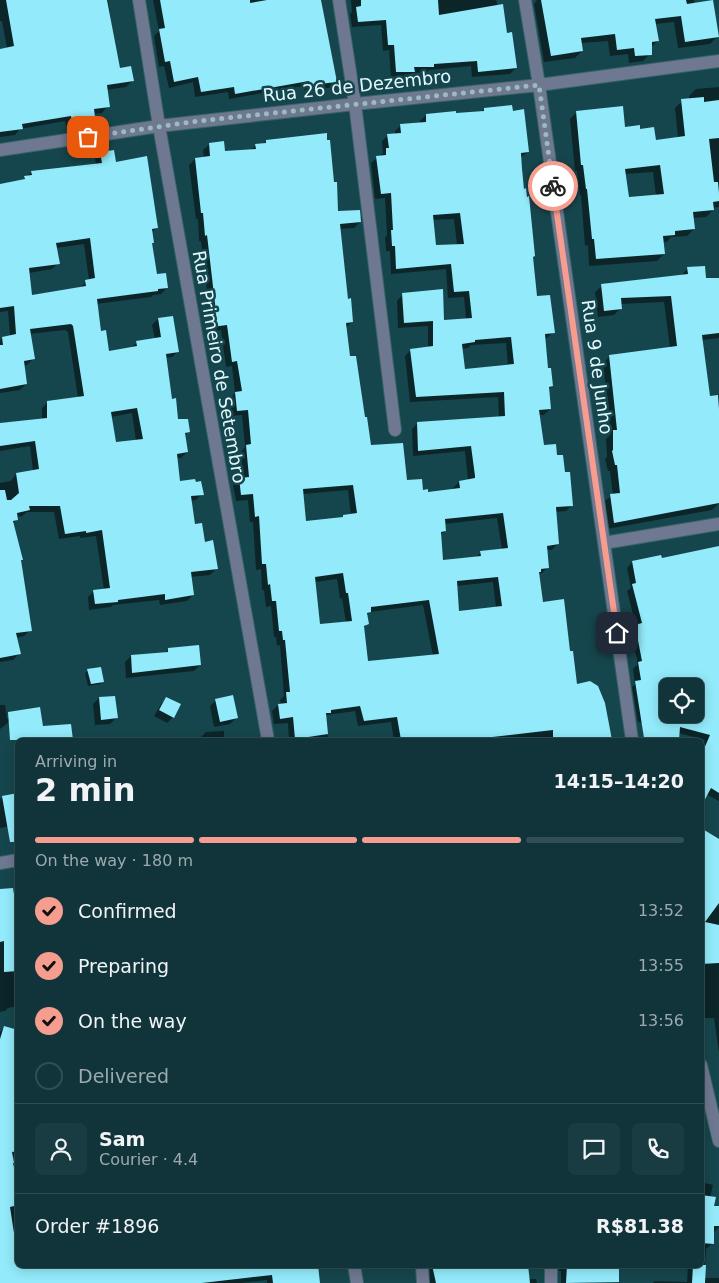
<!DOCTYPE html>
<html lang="en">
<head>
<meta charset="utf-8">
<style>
  body { margin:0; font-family:"DejaVu Sans",sans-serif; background:#193c42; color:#f1f3f6; height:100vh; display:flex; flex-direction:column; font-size:19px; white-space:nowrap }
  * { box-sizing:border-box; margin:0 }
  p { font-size:16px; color:#9caaaf }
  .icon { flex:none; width:28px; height:28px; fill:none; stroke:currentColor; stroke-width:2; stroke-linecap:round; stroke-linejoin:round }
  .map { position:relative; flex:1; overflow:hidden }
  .side { position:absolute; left:15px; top:738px; width:689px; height:530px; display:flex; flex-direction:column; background:#10343a; border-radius:8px; box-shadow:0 2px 12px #0003,0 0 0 1px #304f54 }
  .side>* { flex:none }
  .buttons { position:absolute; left:659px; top:678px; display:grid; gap:10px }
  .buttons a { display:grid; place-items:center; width:45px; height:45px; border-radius:8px; background:#10343a; box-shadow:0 2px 12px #0003,0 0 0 1px #304f54; font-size:25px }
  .pin { position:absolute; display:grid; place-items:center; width:42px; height:42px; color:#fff; margin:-21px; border-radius:10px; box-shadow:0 2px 8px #0006 }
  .courier { position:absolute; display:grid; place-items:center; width:50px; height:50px; margin:-25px; border:4px solid #f59d8e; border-radius:50%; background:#fff; color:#222; box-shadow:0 1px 6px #0007 }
  .head em { font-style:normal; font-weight:700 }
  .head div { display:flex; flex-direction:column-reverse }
  .head { display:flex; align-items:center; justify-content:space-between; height:85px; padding:0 20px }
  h1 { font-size:32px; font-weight:700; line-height:38px }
  .bar { display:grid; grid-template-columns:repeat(4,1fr); gap:8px 5px; align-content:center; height:60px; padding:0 20px }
  .bar i { height:6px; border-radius:4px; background:#304f54 }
  .bar .current { background:#f59d8e }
  .bar p { grid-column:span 4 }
  .line { display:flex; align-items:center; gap:12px; padding:0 20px; border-top:1px solid #304f54 }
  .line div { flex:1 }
  .round { display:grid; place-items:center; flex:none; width:52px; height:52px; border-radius:8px; background:#193c42 }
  ol { padding:0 20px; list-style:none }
  li { display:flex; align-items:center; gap:15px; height:55px }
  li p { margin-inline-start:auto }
  li .icon { padding:5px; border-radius:50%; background:#f59d8e; color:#111; stroke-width:4 }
  li:last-child { color:#9caaaf }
  li i { width:28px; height:28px; border:2px solid #304f54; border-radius:50% }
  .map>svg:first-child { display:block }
  .shadow { fill:#0007; fill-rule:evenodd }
  .building { fill:#92eafa; fill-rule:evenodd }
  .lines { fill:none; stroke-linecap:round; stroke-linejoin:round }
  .street-casing { stroke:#376369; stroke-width:14 }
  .street { stroke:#6f7891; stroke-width:12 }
  .done { stroke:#9bbbc1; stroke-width:5; stroke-dasharray:0 9 }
  .route { stroke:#f59d8e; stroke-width:6 }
  .labels { text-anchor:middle; stroke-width:5; stroke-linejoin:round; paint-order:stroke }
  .street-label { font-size:18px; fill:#e2faff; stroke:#16464d }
</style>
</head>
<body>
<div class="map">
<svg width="719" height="1283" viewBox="0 0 719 1283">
  <rect width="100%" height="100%" fill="#16464d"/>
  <path class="shadow" d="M0,0H108L112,28L111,29L119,69L133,80L126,87L106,90L108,106L102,113L93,114L94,116L87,123L66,126L65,121L20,129L15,135L0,137V50L7,48L2,21H0Z
    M153,0H322L320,3L335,82L329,88L304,90L303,86L229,99L228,92L195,97L193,82L169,88L164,66L159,67L154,36L159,31Z
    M351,0H496L516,68L510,74L472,77L471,66L429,70L427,72L412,73L407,77L391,78L389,50L383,51L381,25L352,27L350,14L352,12Z
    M537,0H694V4L717,37L710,44L678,48L674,22L655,24L658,41L650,48V54L643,61L629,63L628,54L610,56L608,41L581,43L582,51L575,58L544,62L534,4Z
    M719,87V207L712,208L713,210L706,217L693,218L694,229L687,236L671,237L667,242H662L664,254L657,261L589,266L588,245L585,246L581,195H580L577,171H575L570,119L577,112L624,129L639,130L654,141L678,138L675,108L682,101L689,100V96L696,89ZM653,172L656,196L628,199L625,174Z
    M484,109L528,152L520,158L536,298L553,332L547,338L544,339L547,369L552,386L548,390L550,409L544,415H538L542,446L556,457L564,474L572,505L566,511L555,512L558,543L552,550H546L548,567L542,573L538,574L542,603L569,653L575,686L610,740H394L391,722L358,726L355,711L327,715L325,716L328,740H289L288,723L274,724L272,711L278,705H281L280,700L284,696L280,645L277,646L276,637H274L271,606L266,607L264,590H262L261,569L256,570L253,522H250L248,500L236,501L233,485L239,479H243L241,452L245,447L242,415L231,416L229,399L235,393L232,366L226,367L221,330L207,332L205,320L210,315L201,241H199L198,219H196L189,165L195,159L204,158L203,150L210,144L224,153L251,150L256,145H263L266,141L337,213L360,222L354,228L339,229L347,300L352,322L346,328L349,358L370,446L406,481L422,491L427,493L453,490V488L459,482L468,480L465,451L413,456L412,429L418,423L499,418L498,397L410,402L405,356L411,350L428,348V326L398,328L397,301L403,294L443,321L466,319L464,297L448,298L446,269L391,274L390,251H386L385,238L387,235L385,198L375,199L371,163L383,153L382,141L388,135H395V131L401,125L420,124V121L426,115L480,113ZM454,219L457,245L435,246L432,220ZM506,343L508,366L464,370L461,349L468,348L471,345ZM348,490L351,516L342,518L305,522L303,494ZM497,518L502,550L481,552L475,558L442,561L440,535L445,531L444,524ZM337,579L340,599L342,598L346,623L319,626L315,582ZM493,582L496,608L458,613L456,586ZM423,605L433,656L367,663L363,629L367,624L366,616L370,612Z
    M101,153L115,163L157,228L151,233L153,242L151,244L156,276L167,288L161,294L153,295L151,297L96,304L100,332L108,352L131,348L137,342L155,339L152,325L158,319L178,351L172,357L165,358L171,400L177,420L189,431L184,436L187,452L181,458H176L179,483L202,494L196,500L191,501L194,526L216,569L210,575L190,577L193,595L187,601L160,605L159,600L113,605L111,607L89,610L88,597L94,591L104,590L96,536L80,538V536L59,539L54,512H27L22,516L16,517L17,520L12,524L22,560L20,562L30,630L24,636L16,638L19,654L13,660L0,662V483L11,481L16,474L33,471L30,446L0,451V424L42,420V408L48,402L78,398L68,332L65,330L29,334L33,359L27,365L24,366L26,384L20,390L0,393V340L2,338L10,336L8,311L0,312V185L21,181L32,172L96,165L95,159ZM84,244L89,280L86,281L80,288L31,296L29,273L52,269L58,263L56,248ZM132,413L136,441L114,444L111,417Z
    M688,268L705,280L719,278V338L702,340L709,397L719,396V503L712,510L607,529L603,502L613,495L610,471H608L605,459L607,457L606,439L611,434L603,363L610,356L670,348L664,302L620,304L621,308L614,315L598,317L595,292L602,286L681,276Z
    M719,547V801L706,794L701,805V750L705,740L638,722L632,687L635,684L633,669L637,665V659L630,632L636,626L627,591L631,588L627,568L632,562L660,556L661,560ZM668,686H695V714H668Z
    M168,650L200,665L194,671L126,678L125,662L131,656L164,654Z
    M88,671L103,682L100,684L88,686L85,673Z
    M99,698L116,718L110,724L95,725L93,704Z
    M167,698L173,717L167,723L154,716L161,704Z
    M216,700L236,718L230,724L214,727L210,706Z
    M0,705H5L7,719L15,712L36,728L72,740H27L9,722L0,729Z
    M224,731V740H201V737L206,732Z
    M3,797L18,825L0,828V799Z
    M701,829L719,840V1053L714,1018H704L701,1009V1005L704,1002L701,969Z
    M12,890H18V1006L8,1008L5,1011L0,1012V891Z
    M4,1028L18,1031V1156L12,1157L18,1181V1265H317L319,1283H267V1280L241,1283H0V1032Z
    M701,1182L713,1185L710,1198L712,1207L719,1213V1227L714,1232L713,1243L706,1249L704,1278H719V1283H653L655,1281L687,1282L688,1265H701Z
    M431,1265H527L528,1279H536L537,1283H429L426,1270Z
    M558,1265H598L600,1282L561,1283V1271H559Z"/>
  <path class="building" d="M6,0H107L120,68L131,66L134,81L107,85L110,107L94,109L95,117L72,120L71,116L22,124L23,129L0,132V49L14,46Z
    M160,0H250V3L267,0H321L337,82L310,85L309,81L235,94L234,87L201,92L198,77L174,82L170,61L165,62L159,29L165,28Z
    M361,0H438L439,15L503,4L507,33L512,32L517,68L478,72L477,61L434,64V67H414L415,72H396L394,45H388L386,20L358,22L356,7L361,6Z
    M541,0H686L687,4L713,0L719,37L685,42L681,16L655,19L659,41L652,42V55L635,56L634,48L617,50L615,34L581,38L583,51L551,56Z
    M704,97V102L719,100V138L709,139L714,182H718L719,193V201L713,202L714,210L693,212L695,229L675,231V235L663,236L665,254L596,259L594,239H592L587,189H586L583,165H581L576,111L623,106L625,127L640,125V129L654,127L656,140L685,136L681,99ZM660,165L664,194L629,197L625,169Z
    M512,105L513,111L524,109L529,152L521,153L522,169L524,189L526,188L527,197L529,196L535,256L533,257L537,296L550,295L555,333L545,334L548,368H551L553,386L549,387L551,409L539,410L544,445L556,444L557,455H563L565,472H570L573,506L556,507L559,544L547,546L549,568L541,569V572H539L543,602L564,599L570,651H573L577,684L590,681L598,686L605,703L612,740H553V730L466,740H401L397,717L364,721L360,706L331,710V713H326L328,734L295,739L293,717L280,719L278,704L287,703L286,692H290L285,640H283L282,631H279L276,601H272L270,584L268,585L266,564H262L259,516L255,517L253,494L241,495L239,478L249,477L246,445L251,444L248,410L237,411L235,392L242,391L237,361L232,362L227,325L212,327L210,313L216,312L207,235L205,236L203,213H201L195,158L210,156L209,143L224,141L225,151L256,149L255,144L266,143V140L327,133V140H330L334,182H337L338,211L360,210L361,222L340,224L348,299L351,298L353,322L346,323L350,356H356L365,417H367L371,445L403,443L407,480L422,479L423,490L428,489V492L460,488L459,481L475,478V476L471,446L418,451L417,422L505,416L504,392L416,397L410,349L433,346V321L404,323L402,293L443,289L444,320L472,318L469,291L454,292L451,264L396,269L395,246H392L391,230H393L391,193L381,194L376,156L386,155V148H389L387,134L401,133L400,124L426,122V114L456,111V113L484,111V108ZM460,213L464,244L436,245L433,215ZM511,337L514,364L465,369L462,344L475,342V340ZM353,485L357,513L343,515V517L306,521L303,489ZM503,513L508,548L480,551L481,556L443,560L441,532L446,531L445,519ZM343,573L346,593H348L352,621L320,624L315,577ZM498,577L502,606L459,611L457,581ZM429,600L439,654L368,661L364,626L369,624L367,613L371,612V607Z
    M114,150L116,162L147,156L158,228L152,229L154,243H152L157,274L166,273L168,288L158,289V291L97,299L101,331L106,330L109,351L137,346L136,341L161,337L158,318L173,316L179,352L166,354L172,399L176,398L178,419H188L190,432L185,433L188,452L177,454L180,481L195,479L196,482L201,481L204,495L191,496L195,524L202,523L205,542L213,540L218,569L191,572L194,595L165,600V594L118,600V602L95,604L93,590L110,588L102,530L86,533V531L65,534L60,506H29L30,510L17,513L18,520L13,521L23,560H21L32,631L16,633L21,654L0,658V490H5L7,500H11L19,493L16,473L39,469L35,441L0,446V423L47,418V401L84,396L73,326L71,324L30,329L35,359L24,361L27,384L0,389V345H3L2,337L16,334L14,306L0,308V184L25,179L24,176L32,175L31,171L102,163L100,152ZM90,238L95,278L85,280L86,286L32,295L29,268L60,264L56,243ZM137,408L143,439L116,442L111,412Z
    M705,266L706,278H719V333L702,335L710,396L718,395L719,409V503L614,523L610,494L620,493L617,465H615L612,451L613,450V430H617L609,355L677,346L671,296L621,298L622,309L604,311L601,284L688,274L687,267Z
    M719,546V793L711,788L701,807V756L710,735L680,727L679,740H660L644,738L635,681L641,680L638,662L642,661L635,625L642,623L632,584L636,583L632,561L661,555L662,558ZM668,686H695V717L683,714H668Z
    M199,645L201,665L132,673L131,655L168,652V648Z
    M101,667L104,682L91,684L87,669Z
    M233,695L238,718L220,722L215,699Z
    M115,696L118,718L101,720L99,697Z
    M166,697L181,704L174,718L159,710Z
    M40,707L43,726L71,724L73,740H10L8,712Z
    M18,793V842H10L2,796Z
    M701,828L719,839V903L705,922L719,925V963L701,964Z
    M13,888L18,918V971L4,972V941L0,942V889Z
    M4,1026L18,1030V1151L12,1152L14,1163H13L18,1184V1205L10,1207L14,1233H18V1267L47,1265H318L320,1283H273L272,1275L202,1283H0V1039Z
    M701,1195L716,1197L714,1206H719V1226H714V1244L701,1243Z
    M432,1265H528L530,1283H436Z
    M567,1265H619V1282L566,1283Z
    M693,1265H706L705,1283H692Z"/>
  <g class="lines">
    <g class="street-casing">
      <path id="street" d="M139,0L159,126L268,740
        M339,0L355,104L395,430
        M525,0L539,85L632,740
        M0,150L159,126L355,104L539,85L719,61
        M604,543L719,524
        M0,863L18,860
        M701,1065L719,1141
        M354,1265L357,1283
        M422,1265L423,1283
        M551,1265V1283"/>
    </g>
    <use href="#street" class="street"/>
  </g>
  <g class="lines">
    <path class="done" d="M88,137L198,121L539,85L553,186"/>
    <path class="route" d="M553,186L617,633"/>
  </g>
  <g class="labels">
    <g class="street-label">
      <text transform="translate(357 86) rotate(-6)" y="6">Rua 26 de Dezembro</text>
      <text transform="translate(219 367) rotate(80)" y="6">Rua Primeiro de Setembro</text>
      <text transform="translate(597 367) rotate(82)" y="6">Rua 9 de Junho</text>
    </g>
  </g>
</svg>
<div class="buttons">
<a><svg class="icon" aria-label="locate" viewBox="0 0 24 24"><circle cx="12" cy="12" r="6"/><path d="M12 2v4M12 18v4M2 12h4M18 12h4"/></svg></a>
</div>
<div class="pin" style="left:88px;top:137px;background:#ea580c"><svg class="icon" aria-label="bag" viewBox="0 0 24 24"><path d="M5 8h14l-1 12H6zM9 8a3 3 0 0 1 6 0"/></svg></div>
<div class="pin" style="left:617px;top:633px;background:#1f2937"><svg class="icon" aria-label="home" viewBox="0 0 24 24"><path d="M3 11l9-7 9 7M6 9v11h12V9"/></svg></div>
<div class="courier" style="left:553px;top:186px"><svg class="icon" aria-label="bike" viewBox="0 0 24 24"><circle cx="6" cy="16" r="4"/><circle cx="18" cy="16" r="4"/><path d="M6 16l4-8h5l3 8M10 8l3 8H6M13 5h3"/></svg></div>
<section class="side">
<div class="head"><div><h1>2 min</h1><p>Arriving in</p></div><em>14:15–14:20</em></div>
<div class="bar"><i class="current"></i><i class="current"></i><i class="current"></i><i></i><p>On the way · 180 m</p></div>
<ol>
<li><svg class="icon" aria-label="check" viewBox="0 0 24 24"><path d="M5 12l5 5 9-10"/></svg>Confirmed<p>13:52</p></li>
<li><svg class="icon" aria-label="check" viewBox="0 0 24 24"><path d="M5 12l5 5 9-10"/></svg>Preparing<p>13:55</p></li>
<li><svg class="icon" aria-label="check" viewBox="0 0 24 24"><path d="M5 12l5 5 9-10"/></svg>On the way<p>13:56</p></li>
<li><i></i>Delivered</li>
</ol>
<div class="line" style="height:90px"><a class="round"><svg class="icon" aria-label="person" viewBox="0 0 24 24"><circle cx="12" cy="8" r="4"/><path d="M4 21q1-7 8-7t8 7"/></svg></a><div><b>Sam</b><p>Courier · 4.4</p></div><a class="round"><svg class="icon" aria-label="chat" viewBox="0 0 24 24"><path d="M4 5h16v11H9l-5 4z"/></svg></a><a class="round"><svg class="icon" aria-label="phone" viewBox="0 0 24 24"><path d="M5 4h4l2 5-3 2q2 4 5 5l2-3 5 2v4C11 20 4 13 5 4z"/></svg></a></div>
<div class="line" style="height:65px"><div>Order #1896</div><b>R$81.38</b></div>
</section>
</div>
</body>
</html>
